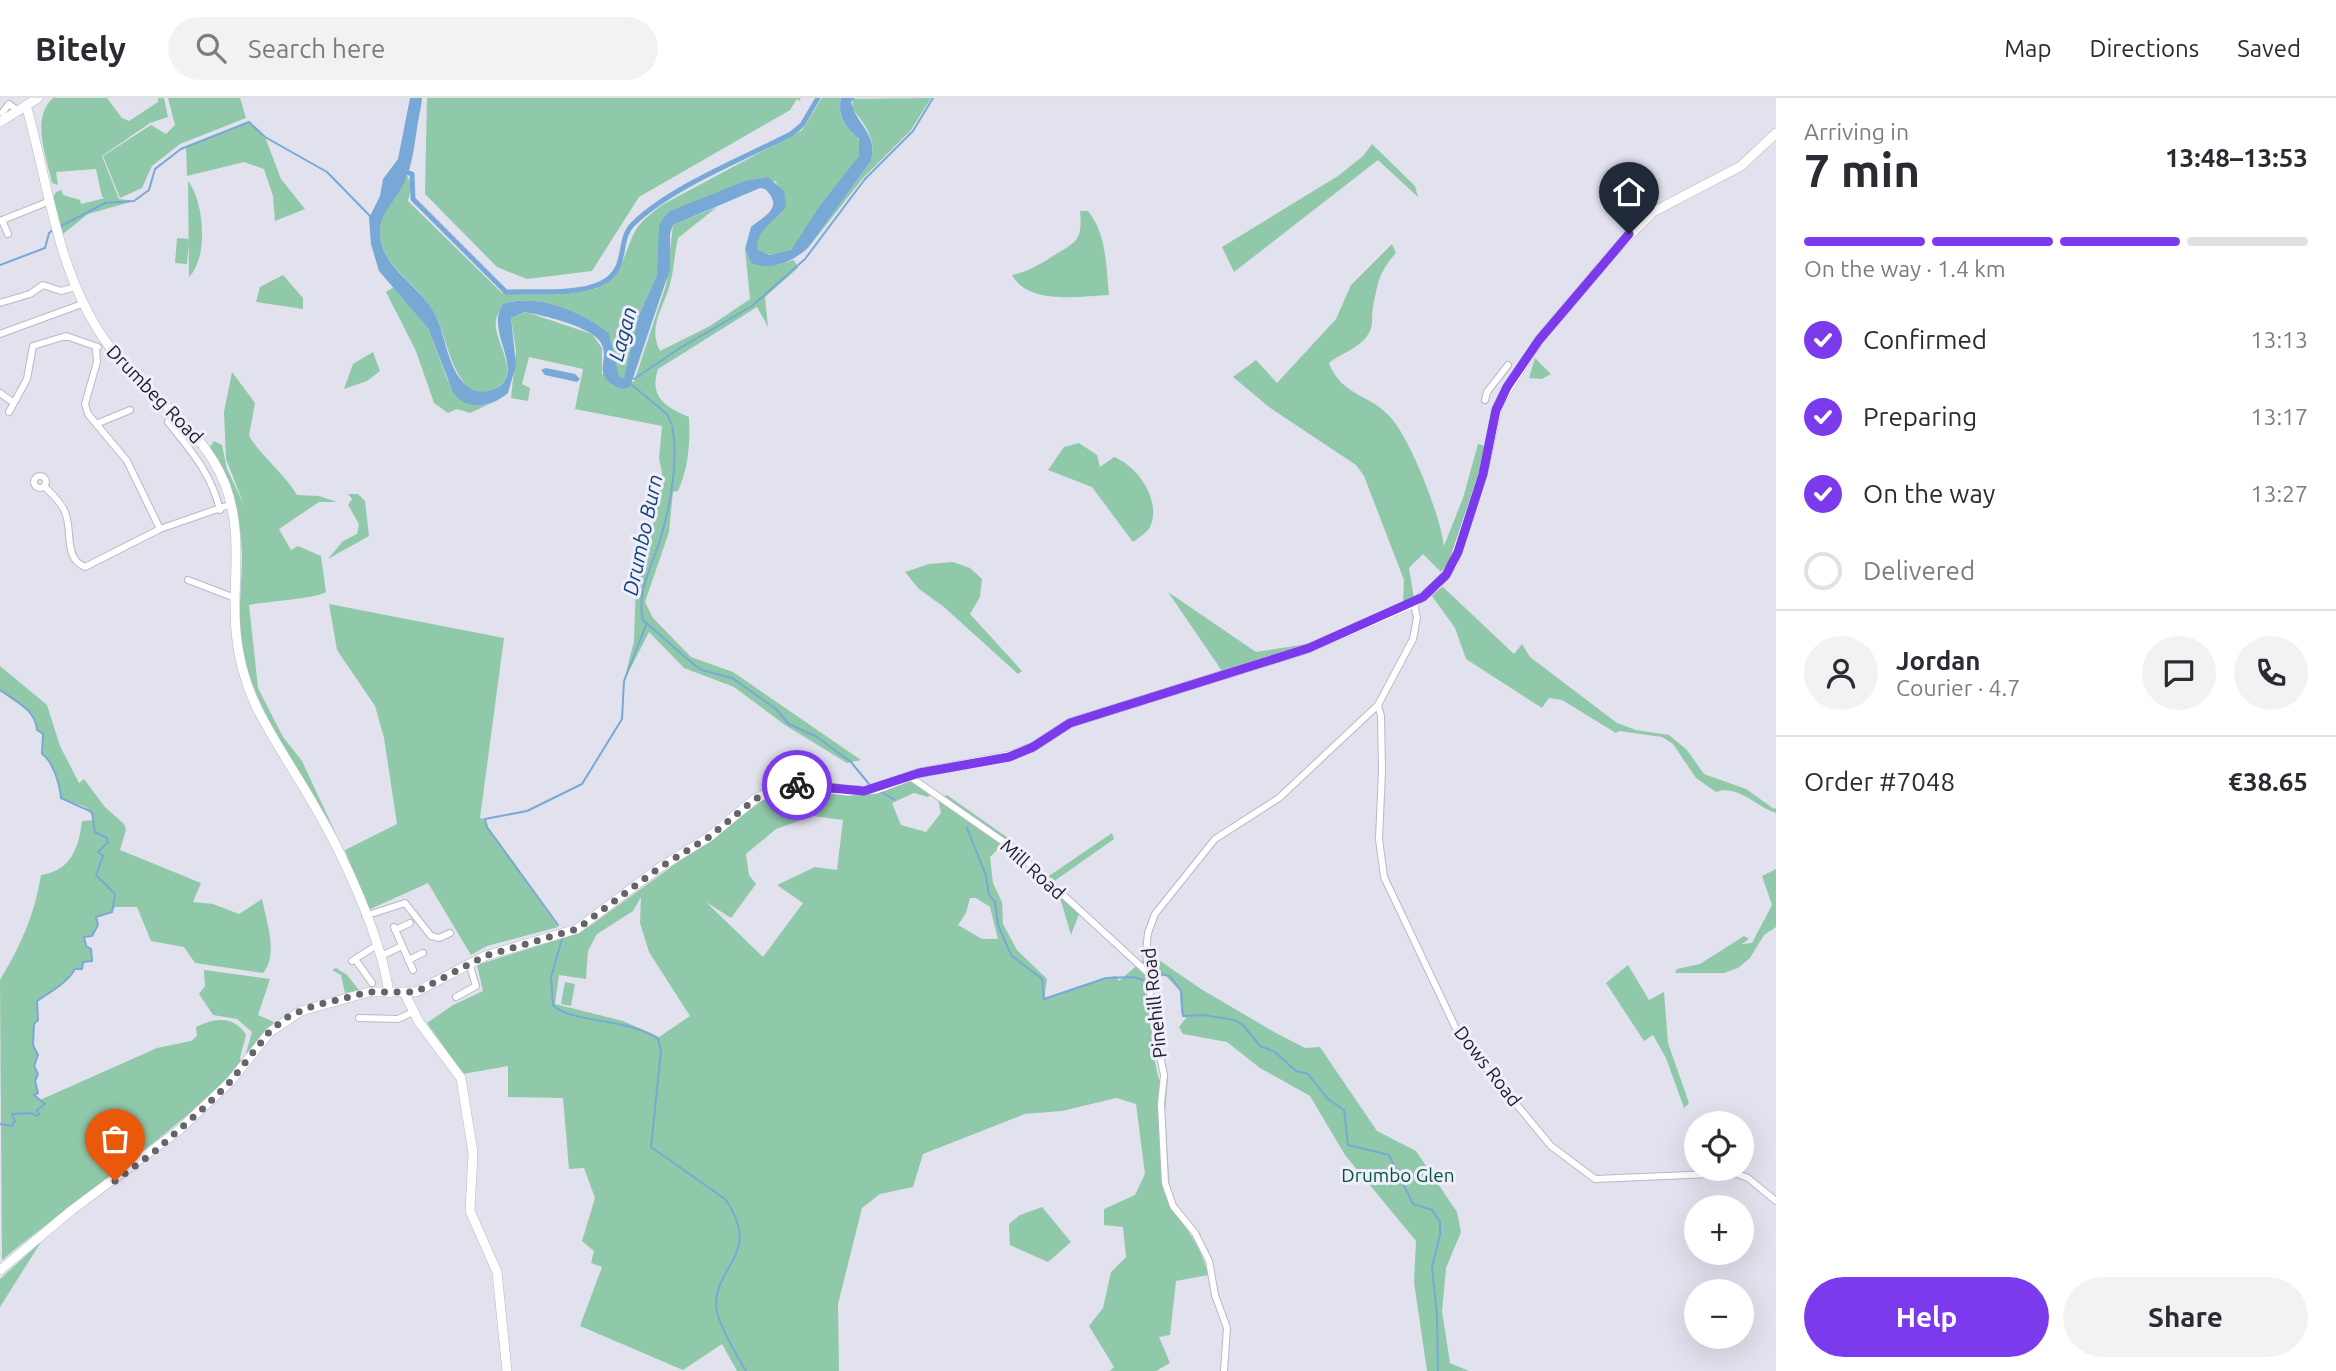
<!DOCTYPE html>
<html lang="en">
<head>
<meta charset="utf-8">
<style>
  body { margin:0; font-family:Ubuntu,sans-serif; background:#f2f2f3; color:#2b2b33; height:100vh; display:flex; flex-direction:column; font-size:26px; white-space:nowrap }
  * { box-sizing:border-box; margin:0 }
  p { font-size:23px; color:#7c7c81 }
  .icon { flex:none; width:38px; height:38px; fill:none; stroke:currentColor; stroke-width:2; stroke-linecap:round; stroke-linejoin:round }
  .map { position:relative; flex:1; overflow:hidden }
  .details { display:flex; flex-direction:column; background:#fff; width:560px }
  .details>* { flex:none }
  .tools { position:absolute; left:1684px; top:1013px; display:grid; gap:14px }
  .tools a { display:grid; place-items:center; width:70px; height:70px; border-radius:50%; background:#fff; box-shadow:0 7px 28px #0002; font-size:35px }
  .pin { position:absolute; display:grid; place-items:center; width:60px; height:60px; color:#fff; margin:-72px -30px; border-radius:50% 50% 50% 0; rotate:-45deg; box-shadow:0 0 7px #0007 }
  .pin .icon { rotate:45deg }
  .courier { position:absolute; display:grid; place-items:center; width:70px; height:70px; margin:-35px; border:5px solid #7c3aed; border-radius:50%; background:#fff; color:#222; box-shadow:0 2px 9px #0007 }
  .head em { font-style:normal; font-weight:600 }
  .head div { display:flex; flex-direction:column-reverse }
  .head { display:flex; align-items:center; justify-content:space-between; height:119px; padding:0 28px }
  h1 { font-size:46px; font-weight:600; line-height:52px }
  .bar { display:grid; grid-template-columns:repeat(4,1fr); gap:10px 7px; align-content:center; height:84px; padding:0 28px }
  .bar i { height:9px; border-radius:5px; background:#e1e1e2 }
  .bar .active { background:#7c3aed }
  .bar p { grid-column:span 4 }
  .line { display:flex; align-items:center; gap:18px; padding:0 28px; border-top:2px solid #e1e1e2 }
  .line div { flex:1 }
  .round { display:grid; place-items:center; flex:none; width:74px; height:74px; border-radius:37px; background:#f2f2f3 }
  ol { padding:0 28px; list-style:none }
  li { display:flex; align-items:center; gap:21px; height:77px }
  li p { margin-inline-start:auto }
  li .icon { padding:7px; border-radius:50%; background:#7c3aed; color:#fff; stroke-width:4 }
  li:last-child { color:#7c7c81 }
  li i { width:38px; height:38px; border:4px solid #e1e1e2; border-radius:50% }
  .primary-button { display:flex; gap:14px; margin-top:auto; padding:14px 28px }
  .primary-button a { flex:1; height:80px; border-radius:42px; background:#7c3aed; color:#fff; font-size:28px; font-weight:600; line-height:80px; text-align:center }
  .primary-button a+a { background:#f2f2f3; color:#2b2b33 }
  header { display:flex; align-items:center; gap:42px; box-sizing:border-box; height:98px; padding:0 35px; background:#fff; border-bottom:2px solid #e1e1e2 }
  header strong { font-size:33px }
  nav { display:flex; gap:38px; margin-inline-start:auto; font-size:24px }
  .search { width:490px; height:63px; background:#f2f2f3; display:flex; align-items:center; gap:18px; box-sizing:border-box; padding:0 24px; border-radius:38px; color:#7c7c81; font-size:26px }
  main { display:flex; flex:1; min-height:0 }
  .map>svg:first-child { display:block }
  .green { fill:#90c9aa; fill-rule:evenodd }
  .water { fill:#78a9d6 }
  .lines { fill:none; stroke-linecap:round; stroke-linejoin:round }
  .stream { stroke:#78a9d6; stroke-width:2 }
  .canal { stroke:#78a9d6; stroke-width:5 }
  .street-casing { stroke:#bab8c5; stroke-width:8 }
  .secondary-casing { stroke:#bab8c5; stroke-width:10 }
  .street { stroke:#fff; stroke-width:6 }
  .secondary { stroke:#fff; stroke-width:9 }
  .done { stroke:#65646b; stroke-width:7; stroke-dasharray:0 12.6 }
  .route { stroke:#7c3aed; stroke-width:9 }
  .labels { text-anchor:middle; stroke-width:6; stroke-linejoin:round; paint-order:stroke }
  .street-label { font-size:19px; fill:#212025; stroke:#f0eefc }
  .park-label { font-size:19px; fill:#005637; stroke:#f0eefc }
  .water-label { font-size:21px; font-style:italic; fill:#0f4671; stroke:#f0eefc }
</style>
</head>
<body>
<header>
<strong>Bitely</strong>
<div class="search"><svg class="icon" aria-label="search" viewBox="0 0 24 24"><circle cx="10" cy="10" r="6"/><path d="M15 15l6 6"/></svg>Search here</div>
<nav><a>Map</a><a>Directions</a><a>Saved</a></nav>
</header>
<main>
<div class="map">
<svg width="1776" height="1273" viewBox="0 0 1776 1273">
  <rect width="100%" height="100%" fill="#e2e1ee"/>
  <path class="green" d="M53,0H107L122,20L129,23L158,4V0H164L168,19L150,25L102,58L119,101L134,103L88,116L63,136L53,99L56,94L62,92L63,97L80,102L81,106L105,100L102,99L96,71L56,74L58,87L52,85C47,59 30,21 53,0Z
    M168,0H240L246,20L180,46L152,68L142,90L120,100L103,58L151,27L166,36L175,27Z
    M427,0H801L799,3L797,1L790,12L639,99L592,173L527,181L497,169L425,96Z
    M822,0H841C835,29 854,26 862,49C856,74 834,87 821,107C812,120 804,144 790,152C780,158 767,158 758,152C751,116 805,128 775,83L725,93L670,114L664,119L657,177L639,217L627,278L624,280L619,278L609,235C583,214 536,194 503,206C501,211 497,217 496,222C492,242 523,275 496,290C486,295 479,295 469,290C446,267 448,235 430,208C414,183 380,167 380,134C380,111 401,96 406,76L412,87L408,103L502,195L595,191C623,179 622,160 634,135C640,123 652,115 662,107L802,32Z
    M931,0L911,32L863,80L808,150L871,63C877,40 865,27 852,10L853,1Z
    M249,24L265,39L281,81L305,111L275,123L273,98L264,71L244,64L187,78L186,48Z
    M1372,46L1415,88L1418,99L1378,62L1234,174L1222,149L1338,78L1363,58Z
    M188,83C204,103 209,159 189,179Z
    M717,109L678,140C674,157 674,174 669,190C662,212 648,230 660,253L710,228L750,201L745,151L751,165L777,167L794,162L798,170L765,199L768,229L757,209L658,271C649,299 665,309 689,319C690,346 689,368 678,393L673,394L669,434L645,504L653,520L691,559L733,574L861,662L847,665L785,627L734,589L684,570L649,534L624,583L634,543L636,483L645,463L655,419L662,374L659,361L662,328L575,311L583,271L529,259L522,286L530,290L528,303L511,300L516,253L511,220L526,214L592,236L602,250V276L634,284L666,187L673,127Z
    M1080,113H1088C1107,137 1106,168 1109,197C1080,198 1029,208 1012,177C1029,173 1039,167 1053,158C1075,144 1083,144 1080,113Z
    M177,140L189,141L187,166L175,165Z
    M1392,146L1396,155C1379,174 1378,184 1373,209C1371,219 1374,226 1369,235C1360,251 1342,254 1329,265C1342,299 1370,295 1392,321C1412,345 1440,417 1444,448L1463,400L1478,346L1485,348L1475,396L1449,465L1441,474L1423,456L1409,470L1414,500L1403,505L1404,482L1364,378L1356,367L1269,309L1233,279L1256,262L1277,285L1336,221L1351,187Z
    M283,177L303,200V211L256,204L260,189Z
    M394,189L428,230L448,283L484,307L500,301L470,315L457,311L448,315L434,305L416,253L386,194Z
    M373,254L380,273L367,283L344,291L353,266Z
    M1535,260L1551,276L1542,281L1529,280Z
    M232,274L255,305L249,338C263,360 284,375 297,397L319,398L337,404H319L279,431L291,452L298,448L321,458L326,494C319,500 263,504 249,507L258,590L283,639L302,663L336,736C304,677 259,622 243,556C236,524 242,493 242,460C242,419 229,384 210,349L214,343L222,347L227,371L244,407L226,361L224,314Z
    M1079,345L1097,357L1100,369L1114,359C1138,368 1162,403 1150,429C1147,435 1138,440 1133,444L1092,389L1048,372L1064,349Z
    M348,396H358L365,403L369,438L328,461L343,443L357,436L359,426L348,407L352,401Z
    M953,464L970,470L982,481L980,499L970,516L1022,573L1018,576L944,509L919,491L905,474L929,466Z
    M1442,488L1514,556L1522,546L1530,559L1617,625L1636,632L1669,637L1687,652L1704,676L1746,691L1774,711L1776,710V715C1757,709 1737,686 1716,694L1696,680L1673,646L1662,639L1619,633L1616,635L1562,602L1549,600L1542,610L1466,561L1455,530L1432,498Z
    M1168,494L1256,554L1308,546L1222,573Z
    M329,506L504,540L480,720L485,721L487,729L558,829L487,848L471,857L428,785L366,813L345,752L397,726L384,640L375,608L337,552Z
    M0,568L47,607L60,648L79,685L84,681L105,709L124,726L126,732L120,752L201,785L193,804L213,806L239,816L262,801C266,822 279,857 263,875L195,865L184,849L151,843L137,809H115L112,814L96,819L98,827L92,838L84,839L86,848L91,851L92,863L83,864L82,871H75C67,885 48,895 37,904L38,922L34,927L33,947L38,957L34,968L38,976L35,984L38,995L34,997L40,1002L157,950L191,943L197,938L196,929C214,920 234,917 246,937L240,960L242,965C170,1041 83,1095 2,1162L0,882C20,849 35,816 41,777C71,773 79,749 82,723L95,722L86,709L61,700C60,687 53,663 42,656L43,636L37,632C36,612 15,602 0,592Z
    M805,681L861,689L910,682L931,696L928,699L914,695L892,705L901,727L926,734L941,715L938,701L947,697L1008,740L1046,780L1112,735L1114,741L1053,784L1081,811L1071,837L1061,803L1011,752L1003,746L990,759L993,785L1002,804L1003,826L1017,852L1047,881L1044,901L1106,880L1116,878L1119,883L1150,856L1201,891L1276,935L1305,950L1320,949L1377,1033L1416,1053L1457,1114L1461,1134L1446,1170L1442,1213L1450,1265L1469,1273H1427L1414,1184L1416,1143L1345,1057L1310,998L1260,970L1227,944L1183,936L1179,929L1186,920L1181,915L1180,893L1165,877L1157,879L1152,886L1157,943L1151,946L1159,982L1168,978L1165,1014L1170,1097L1167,1100C1183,1129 1200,1143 1208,1177L1176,1183L1170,1237L1159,1239L1170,1265L1156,1273H1110L1114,1269L1089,1228L1103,1210L1111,1174L1126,1159L1123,1129L1104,1127V1111L1135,1097L1145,1076L1136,1006L1116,1000L1062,1013L1025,1016L923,1056L913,1089L880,1096L862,1110L838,1206L839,1273H737L722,1246L683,1272L580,1228L602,1169L591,1165L594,1153L582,1143L595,1100L584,1070L569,1071L563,1000L508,999V968L463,976L427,925L453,907L483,893L477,867L569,838L590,828L766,700L761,691ZM813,718L843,722L837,772L815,769L777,787L803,805L763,859L706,804L731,820L756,786L749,777L746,756L776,731ZM641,799L640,825L649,854L690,918L659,939L623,923L555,906L559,877L586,881L588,853L597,836L633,813ZM970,800H976L990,809L998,841H982L958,827L966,815Z
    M1776,771V829L1764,837L1750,860L1738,870L1724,875H1675L1677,871L1700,866L1744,838L1749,841L1742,846L1752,845L1772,807L1762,778Z
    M1628,867L1649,902L1664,894L1668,945L1689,1005L1684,1010L1666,960L1653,937L1644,943L1606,885Z
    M336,870L347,877L359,892L345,895L341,877L332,872Z
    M204,872L270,881L258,917L274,924L249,956L246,955L252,934L237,921L213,917L199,896L205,888Z
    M565,884L575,886L571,908L561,906Z
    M1042,1109L1071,1144L1048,1164L1010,1147L1009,1126L1020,1117Z
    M41,1144L0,1209V1181Z"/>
  <path class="water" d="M410,0H422L421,9C415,33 415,65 403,87C395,103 380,115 380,134C380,168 416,185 432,211C447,235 445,269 467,288C476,296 491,295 501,287C522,267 485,232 503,206C537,194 583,214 609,235L619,278L624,280L639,217L657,177L659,128L664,119L670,113L745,83L768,79L784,93L786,108C777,124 754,131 758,152L770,157L791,152L821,106L859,58V41C845,28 837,19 841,0H855L851,4C857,28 878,35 871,63L808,150C792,164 772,173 751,165L745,151L751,129C766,117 784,109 765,91L760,90L673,127L670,136V171L630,289L623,291C586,278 614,261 599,242C588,228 542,217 525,214L511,220L516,267L508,295C491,309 466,314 453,294L428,230L379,173L371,146L369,120L380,98L383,81L398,61Z
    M546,270L575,276L580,281L577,284L545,277L541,272Z"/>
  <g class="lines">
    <path class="stream" d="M61,128L105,105L134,103L149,92L155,71L181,51L249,24L265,39L327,74L371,119
      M0,167L45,150L49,135L53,132
      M634,281L680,250L752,208L805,161L865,81L913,33L933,0
      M632,287L667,316L671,325
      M672,328C679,361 670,410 660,442C652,468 636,495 643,522L692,565L702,572L732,580L776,611L789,626L817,639L851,664L869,686
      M0,592C15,603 36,612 37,632L43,636L42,656C53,663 60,687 61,700L92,714L95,734L107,740L108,744L98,754L103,758L96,777L115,796L112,814L96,819L98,827L92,838L84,839L86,848L91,851L92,863L83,864L82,871H75C67,885 49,895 37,903L38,922L34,926L33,947L38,957L34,968L38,976L35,983L38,995L34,997L45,1006L37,1012L39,1016L37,1018L31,1015L12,1016L15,1023L12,1028L0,1026
      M881,694L895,702
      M967,730L986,778L989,797L995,804L998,827L1008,850L1012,858L1042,881L1044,901L1106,880L1133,879L1147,883
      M558,827L487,729L485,721L527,713L582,686L622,621L624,583L646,527
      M562,841L551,879L553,907C569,925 630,920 658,941L661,953L651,1049L725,1101C763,1155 715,1167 716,1208C717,1225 737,1258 746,1273
      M1153,884L1160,876L1170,878L1181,893L1183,918L1203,917L1234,922L1242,926L1260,948L1275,954L1296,973L1308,976L1328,1001L1344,1012L1348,1047L1389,1057L1413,1106L1432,1112L1440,1124V1137L1432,1169L1437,1217L1438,1273"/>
    <path class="canal" d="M403,73L412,76L413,101L506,194C533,193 579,197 602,185C630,170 616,143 633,126C671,89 742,61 791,36L802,27L818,0"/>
    <g class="street-casing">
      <path id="street" d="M2,15L9,6L18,13
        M2,122L8,136
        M0,123L50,103
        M0,205L30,196L43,187L61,193L75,189
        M0,236L82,206
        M96,250L97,264L85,306L88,316L127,363L160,431
        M0,295L14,305
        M1485,302L1487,294L1508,267
        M9,314L27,281L33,248L66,238L98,249
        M168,324C191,353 211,375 220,412
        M96,326L130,312
        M34 384a6 6 0 1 1 12 0a6 6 0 1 1-12 0Z
        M44,388C52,396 61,404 65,414C73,432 63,460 85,469L160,431L232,406
        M188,482L235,500
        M1378,607L1381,618L1382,673L1379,741L1384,779L1459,937L1551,1048L1595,1081L1735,1075L1748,1080L1776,1103
        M909,678L1011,749L1147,874
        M365,818L405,805L431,838L439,840L450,835
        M394,829L413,872
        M395,832L410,825
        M381,858L402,848
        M355,861L372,885
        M408,862L423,855
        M352,863L377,847
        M456,899L476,888L469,865
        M359,920L398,921L413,914
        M1224,1273L1227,1230L1215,1197L1209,1163L1195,1135L1173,1108L1165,1085L1161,1006L1164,977L1153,923L1146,854L1148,835L1155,816L1215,741L1279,700L1378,607L1413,541L1417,520L1414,505"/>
    </g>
    <g class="secondary-casing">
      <path id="secondary" d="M26,7C49,87 56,171 104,241C140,295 200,323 225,386C241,428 235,467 235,511C235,544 242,578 256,608C273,643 296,675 315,709C344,758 381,839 389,895
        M0,24L38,0
        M405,896L419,924L461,980L473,1055L470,1113L497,1174L507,1273
        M0,1172L72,1112L178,1033L230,984L270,934L301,913L369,894H416L485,858L577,831L659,770L709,739L755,701L777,691L799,687L848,693L876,691L919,675L1009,658L1033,649L1070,625L1309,550L1414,505L1438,486L1453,466L1483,376L1498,307L1539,242L1615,152L1653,114L1741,68L1776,35"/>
    </g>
    <use href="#street" class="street"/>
    <use href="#secondary" class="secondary"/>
  </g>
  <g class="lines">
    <path class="done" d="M115,1083L154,1054L207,1007L230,984L270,933L289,918L313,908L369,894H416L485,858L577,831L659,770L709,739L755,701L776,691L797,687"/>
    <path class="route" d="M797,687L864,693L919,675L1009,659L1033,649L1070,625L1309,550L1423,499L1446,477L1458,454L1483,376L1496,312L1507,289L1539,242L1629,136"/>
  </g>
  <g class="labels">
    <g class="street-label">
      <text transform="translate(155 296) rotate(46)" y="7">Drumbeg Road</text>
      <text transform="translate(1033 771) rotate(42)" y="7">Mill Road</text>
      <text transform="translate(1154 905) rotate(-96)" y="7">Pinehill Road</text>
      <text transform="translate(1488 968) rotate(52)" y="7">Dows Road</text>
    </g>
    <g class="park-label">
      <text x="1398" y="1084">Drumbo Glen</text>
    </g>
    <g class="water-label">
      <text transform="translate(623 236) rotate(-75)" y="7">Lagan</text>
      <text transform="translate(643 437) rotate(-78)" y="7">Drumbo Burn</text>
    </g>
  </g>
</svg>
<div class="tools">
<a><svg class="icon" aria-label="locate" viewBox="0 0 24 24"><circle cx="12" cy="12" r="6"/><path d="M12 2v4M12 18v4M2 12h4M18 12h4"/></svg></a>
<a>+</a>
<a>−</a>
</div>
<div class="pin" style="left:115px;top:1083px;background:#ea580c"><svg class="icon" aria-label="bag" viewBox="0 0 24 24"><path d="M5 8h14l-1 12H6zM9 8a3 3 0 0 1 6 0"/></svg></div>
<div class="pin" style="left:1629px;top:136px;background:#1f2937"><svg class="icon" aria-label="home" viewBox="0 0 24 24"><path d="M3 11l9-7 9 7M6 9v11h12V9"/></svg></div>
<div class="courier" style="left:797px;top:687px"><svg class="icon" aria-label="bike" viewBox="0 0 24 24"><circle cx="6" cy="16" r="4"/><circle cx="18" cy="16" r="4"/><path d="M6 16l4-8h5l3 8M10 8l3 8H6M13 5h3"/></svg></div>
</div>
<section class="details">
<div class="head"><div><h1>7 min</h1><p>Arriving in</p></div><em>13:48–13:53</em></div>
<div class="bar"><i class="active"></i><i class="active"></i><i class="active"></i><i></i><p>On the way · 1.4 km</p></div>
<ol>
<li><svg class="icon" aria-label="check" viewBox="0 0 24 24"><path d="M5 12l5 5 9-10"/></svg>Confirmed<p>13:13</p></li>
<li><svg class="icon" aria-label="check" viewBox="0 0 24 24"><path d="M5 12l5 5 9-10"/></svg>Preparing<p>13:17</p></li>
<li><svg class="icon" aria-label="check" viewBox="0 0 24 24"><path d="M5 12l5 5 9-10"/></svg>On the way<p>13:27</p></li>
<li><i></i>Delivered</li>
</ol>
<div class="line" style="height:126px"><a class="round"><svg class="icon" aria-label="person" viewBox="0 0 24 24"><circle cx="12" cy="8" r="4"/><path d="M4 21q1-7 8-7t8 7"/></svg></a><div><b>Jordan</b><p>Courier · 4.7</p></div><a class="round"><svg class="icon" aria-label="chat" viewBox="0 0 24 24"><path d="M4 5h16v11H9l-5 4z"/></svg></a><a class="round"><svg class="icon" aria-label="phone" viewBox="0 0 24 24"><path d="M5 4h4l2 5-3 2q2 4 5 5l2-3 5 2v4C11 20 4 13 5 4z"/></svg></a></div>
<div class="line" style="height:91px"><div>Order #7048</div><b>€38.65</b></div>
<div class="primary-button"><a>Help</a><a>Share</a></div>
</section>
</main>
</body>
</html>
